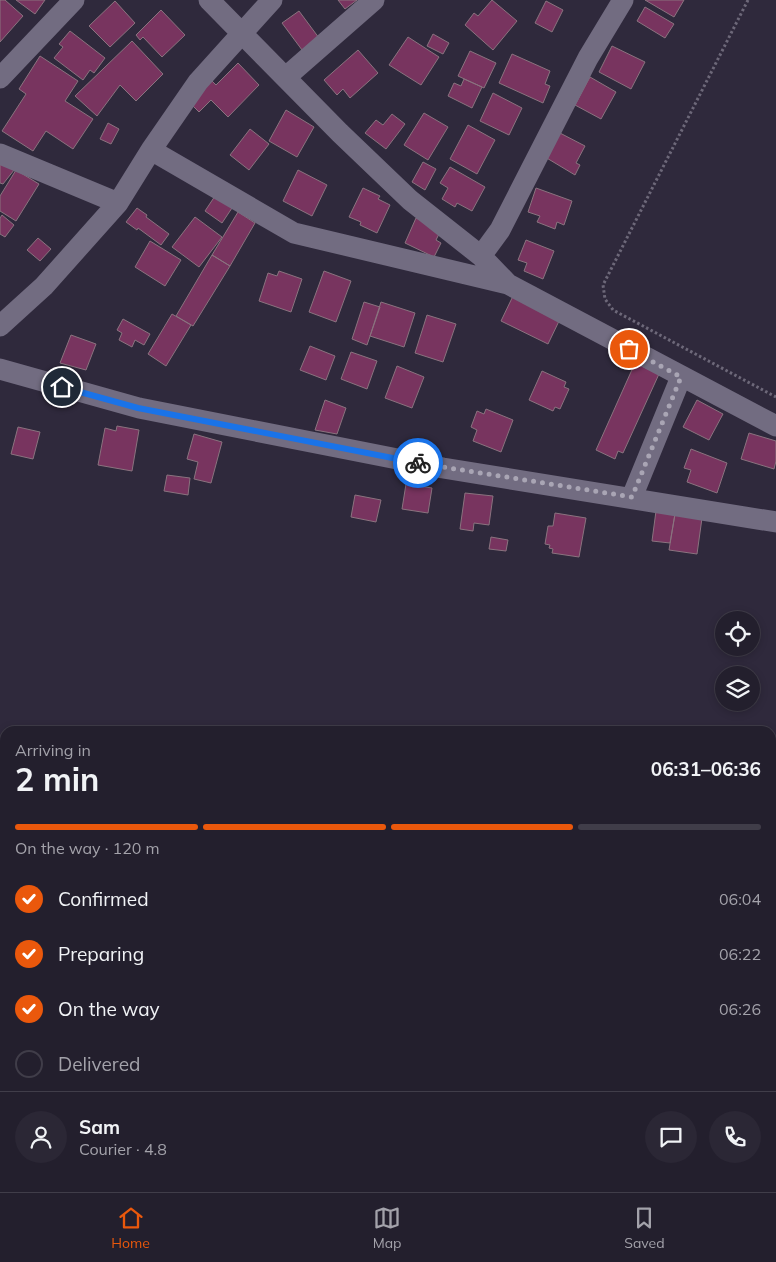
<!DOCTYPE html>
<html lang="en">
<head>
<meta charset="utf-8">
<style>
  body { margin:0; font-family:Mulish,sans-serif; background:#2b2735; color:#f1f3f6; height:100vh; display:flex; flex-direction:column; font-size:19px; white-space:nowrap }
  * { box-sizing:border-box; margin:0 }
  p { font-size:16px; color:#a3a2aa }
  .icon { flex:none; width:28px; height:28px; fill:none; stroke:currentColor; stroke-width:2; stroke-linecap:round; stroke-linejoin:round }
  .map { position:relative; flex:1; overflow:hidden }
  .panel { position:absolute; left:0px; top:726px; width:776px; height:466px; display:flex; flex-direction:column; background:#231f2d; border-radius:15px 15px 0 0; box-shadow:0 2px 8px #0003,0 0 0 1px #403d49 }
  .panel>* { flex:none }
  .fabs { position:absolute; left:715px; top:611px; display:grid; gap:10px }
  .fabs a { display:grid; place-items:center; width:45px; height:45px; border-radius:50%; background:#231f2d; box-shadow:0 2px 8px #0003,0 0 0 1px #403d49; font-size:25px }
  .pin { position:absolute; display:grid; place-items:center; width:42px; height:42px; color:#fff; margin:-21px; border:2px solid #fff; border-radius:50%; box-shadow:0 1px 5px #0007 }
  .courier { position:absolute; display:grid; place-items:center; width:50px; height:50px; margin:-25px; border:4px solid #1a73e8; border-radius:50%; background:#fff; color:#222; box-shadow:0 1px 6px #0007 }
  .overview em { font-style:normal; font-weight:700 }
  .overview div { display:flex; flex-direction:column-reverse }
  .overview { display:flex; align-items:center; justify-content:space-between; height:85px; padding:0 15px }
  h1 { font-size:32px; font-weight:700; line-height:38px }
  .bar { display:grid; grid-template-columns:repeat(4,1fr); gap:8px 5px; align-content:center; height:60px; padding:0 15px }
  .bar i { height:6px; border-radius:4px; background:#403d49 }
  .bar .active { background:#ea580c }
  .bar p { grid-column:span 4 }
  .line { display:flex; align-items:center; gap:12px; padding:0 15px; border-top:1px solid #403d49 }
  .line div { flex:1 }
  .round { display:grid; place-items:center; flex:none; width:52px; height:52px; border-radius:26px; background:#2b2735 }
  ol { padding:0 15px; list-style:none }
  li { display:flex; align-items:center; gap:15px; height:55px }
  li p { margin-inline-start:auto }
  li .icon { padding:5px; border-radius:50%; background:#ea580c; color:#fff; stroke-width:4 }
  li:last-child { color:#a3a2aa }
  li i { width:28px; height:28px; border:2px solid #403d49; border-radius:50% }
  .menu { display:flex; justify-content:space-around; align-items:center; height:70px; border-top:1px solid #403d49; background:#231f2d; font-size:14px; color:#a3a2aa }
  .menu a { display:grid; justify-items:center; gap:2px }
  .menu .active { color:#ea580c }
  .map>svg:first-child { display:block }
  .building { fill:#78345f; stroke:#8a737f }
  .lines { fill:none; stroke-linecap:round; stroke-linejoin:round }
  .path { stroke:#6d6879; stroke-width:3; stroke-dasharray:2.5 2.5; stroke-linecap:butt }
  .street { stroke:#726c81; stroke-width:21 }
  .done { stroke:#a9a5b4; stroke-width:5; stroke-dasharray:0 9 }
  .route { stroke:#1a73e8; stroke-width:6 }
</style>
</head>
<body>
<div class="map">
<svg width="776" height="1192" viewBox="0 0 776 1192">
  <rect width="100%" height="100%" fill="#2f293c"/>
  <path class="building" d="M0,0H5L23,16L0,42Z
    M16,0H45L35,14Z
    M338,0H357L345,9Z
    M492,0L517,21L493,50L465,25L474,13L478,16Z
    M645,0H684L674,17Z
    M115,1L135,23L110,47L89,26Z
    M546,1L563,10L552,32L535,23Z
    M645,7L674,24L665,38L637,21Z
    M161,10L185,35L162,57L143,37L140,40L136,35Z
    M299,11L322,42L305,54L282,23Z
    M70,31L105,58L94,73L90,70L83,80L54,58L63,47L59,44Z
    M433,34L449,43L443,54L427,46Z
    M408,37L439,57L421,85L389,65Z
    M132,41L163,74L136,101L120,85L97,116L75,96Z
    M612,46L645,62L631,89L599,72Z
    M358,50L378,73L350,98L343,89L337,95L324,80Z
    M470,51L496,63L484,88L458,76Z
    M512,54L550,71L545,84L550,86L543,103L499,83Z
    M40,56L78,81L65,101L93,119L73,149L46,131L33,151L2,131L26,94L19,89Z
    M238,63L259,85L228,117L211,100L199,112L191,104L209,78L216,85Z
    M590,77L616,92L601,119L575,105Z
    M464,79L482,87L472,108L448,96L454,83L461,86Z
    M493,93L522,108L509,135L480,121Z
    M286,110L314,127L297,157L269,141Z
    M424,113L448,127L428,160L404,145Z
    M392,114L405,124L386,149L365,133L376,120L383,125Z
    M108,123L119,129L111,144L100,139Z
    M468,125L495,140L477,174L450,159Z
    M250,129L269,144L249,170L230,155Z
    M558,132L585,146L576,163L580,165L575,175L545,157Z
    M0,157L18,165L3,184L0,183Z
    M423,162L436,169L425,190L412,182Z
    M450,167L485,187L472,211L457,203L455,207L442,199L448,188L440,183Z
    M16,170L39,184L16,221L0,211V196Z
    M298,170L327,185L312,216L283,201Z
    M363,188L380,196L378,199L390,205L377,233L360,225L361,222L349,217Z
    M536,188L572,201L564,225L557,222L555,229L537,222L540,216L528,212Z
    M215,196L232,208L222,223L205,211Z
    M137,208L147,215L146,217L169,234L161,245L138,228L137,230L126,222Z
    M238,212L255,223L230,266L212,255Z
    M2,215L14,225L5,237L0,234V218Z
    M195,217L222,237L199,267L172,247Z
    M416,218L441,230L436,240L441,243L434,257L405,243Z
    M38,238L51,249L40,261L27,250Z
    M526,240L554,251L543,279L524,271L527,263L518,260Z
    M150,241L181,260L165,286L135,267Z
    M212,255L230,266L193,326L176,316Z
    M279,271L302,279L291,312L259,301L268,273L277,276Z
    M324,271L351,281L336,322L309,312Z
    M513,296L560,319L548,344L501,321Z
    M364,302L380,307L367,345L352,339Z
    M381,302L415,313L404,347L370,336Z
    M172,314L191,325L166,366L148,354Z
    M427,315L456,324L443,362L415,353Z
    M123,319L150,334L144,345L135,340L132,347L119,340L122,333L117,330Z
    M71,335L96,344L86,370L60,363Z
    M310,346L335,356L326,380L300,370Z
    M351,352L377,361L367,389L341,379Z
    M635,363L659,374L623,453L618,451L615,459L596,450Z
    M397,366L424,377L412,408L385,398Z
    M542,371L566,382L564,387L569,389L560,409L555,407L553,411L529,400Z
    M325,400L346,408L337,434L315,430Z
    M697,400L723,414L709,440L683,427Z
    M486,409L513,420L501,452L473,441L477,430L471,427L477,411L484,414Z
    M117,426L139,430L132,471L98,465L105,428L116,431Z
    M18,427L40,432L33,459L11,454Z
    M749,433L776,441V461L774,469L741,459Z
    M194,434L222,442L211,483L194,479L198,462L187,459Z
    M691,449L727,463L717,493L687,482L691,470L684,468Z
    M167,475L190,478L188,495L164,491Z
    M406,484L432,488L428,513L402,509Z
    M465,493L493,496L489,525L474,523L473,531L460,529Z
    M355,495L381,500L376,522L351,517Z
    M656,511L675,514L670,543L652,541Z
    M555,513L586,518L579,557L552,553L553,549L549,548L550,545L545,544L548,526H553Z
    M675,514L702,518L697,554L669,550Z
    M491,537L508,540L506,551L489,549Z"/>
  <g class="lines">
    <path class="path" d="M748,0L603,285L605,299L613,310L776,397"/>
    <path class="street" d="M209,0L340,133L410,200L481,256L508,284L776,426
      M286,77L374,0
      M0,78L74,0
      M151,150L294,233L508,284
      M0,154L118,203
      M481,256L500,230L588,58L623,0
      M0,326L44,286L118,203L151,150L198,82L272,0
      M0,369L139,408L443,468L776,522
      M632,497L681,377"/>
  </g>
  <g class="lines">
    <path class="done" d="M418,463L632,497L681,377L629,349"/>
    <path class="route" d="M62,387L138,408L418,463"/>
  </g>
</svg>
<div class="fabs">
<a><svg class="icon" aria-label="locate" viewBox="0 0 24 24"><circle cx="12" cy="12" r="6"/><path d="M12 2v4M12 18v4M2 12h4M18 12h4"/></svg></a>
<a><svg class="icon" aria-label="layers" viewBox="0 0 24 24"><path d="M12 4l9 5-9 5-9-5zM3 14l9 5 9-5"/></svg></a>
</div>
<div class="pin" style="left:629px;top:349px;background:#ea580c"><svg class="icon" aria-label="bag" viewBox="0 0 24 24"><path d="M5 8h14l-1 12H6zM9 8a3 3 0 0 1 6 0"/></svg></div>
<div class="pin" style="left:62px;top:387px;background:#1f2937"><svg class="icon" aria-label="home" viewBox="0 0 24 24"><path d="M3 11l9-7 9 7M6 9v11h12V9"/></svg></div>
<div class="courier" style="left:418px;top:463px"><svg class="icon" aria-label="bike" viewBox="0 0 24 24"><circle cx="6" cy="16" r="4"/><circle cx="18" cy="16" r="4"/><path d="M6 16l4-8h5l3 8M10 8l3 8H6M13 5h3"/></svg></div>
<section class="panel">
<div class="overview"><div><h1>2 min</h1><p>Arriving in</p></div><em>06:31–06:36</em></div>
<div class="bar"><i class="active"></i><i class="active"></i><i class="active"></i><i></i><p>On the way · 120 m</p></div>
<ol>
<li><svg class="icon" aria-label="check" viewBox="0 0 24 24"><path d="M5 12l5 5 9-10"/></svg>Confirmed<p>06:04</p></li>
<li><svg class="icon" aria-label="check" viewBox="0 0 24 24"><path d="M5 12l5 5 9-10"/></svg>Preparing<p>06:22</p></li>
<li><svg class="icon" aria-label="check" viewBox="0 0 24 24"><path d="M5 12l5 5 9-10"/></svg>On the way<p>06:26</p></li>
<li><i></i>Delivered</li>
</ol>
<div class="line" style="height:90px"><a class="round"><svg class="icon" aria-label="person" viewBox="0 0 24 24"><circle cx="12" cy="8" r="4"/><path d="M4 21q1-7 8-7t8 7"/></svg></a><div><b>Sam</b><p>Courier · 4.8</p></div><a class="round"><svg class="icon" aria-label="chat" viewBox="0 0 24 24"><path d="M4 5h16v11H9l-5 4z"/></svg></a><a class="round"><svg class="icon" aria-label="phone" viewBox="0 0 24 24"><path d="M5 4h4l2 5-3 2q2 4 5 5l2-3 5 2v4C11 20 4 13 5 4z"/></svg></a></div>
</section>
</div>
<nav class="menu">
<a class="active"><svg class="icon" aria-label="home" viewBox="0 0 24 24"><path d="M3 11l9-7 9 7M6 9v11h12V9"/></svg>Home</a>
<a><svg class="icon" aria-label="map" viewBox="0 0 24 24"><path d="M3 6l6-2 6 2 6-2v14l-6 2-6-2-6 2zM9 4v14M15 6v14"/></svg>Map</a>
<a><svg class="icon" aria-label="saved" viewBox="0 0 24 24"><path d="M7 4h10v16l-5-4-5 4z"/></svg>Saved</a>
</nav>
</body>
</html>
